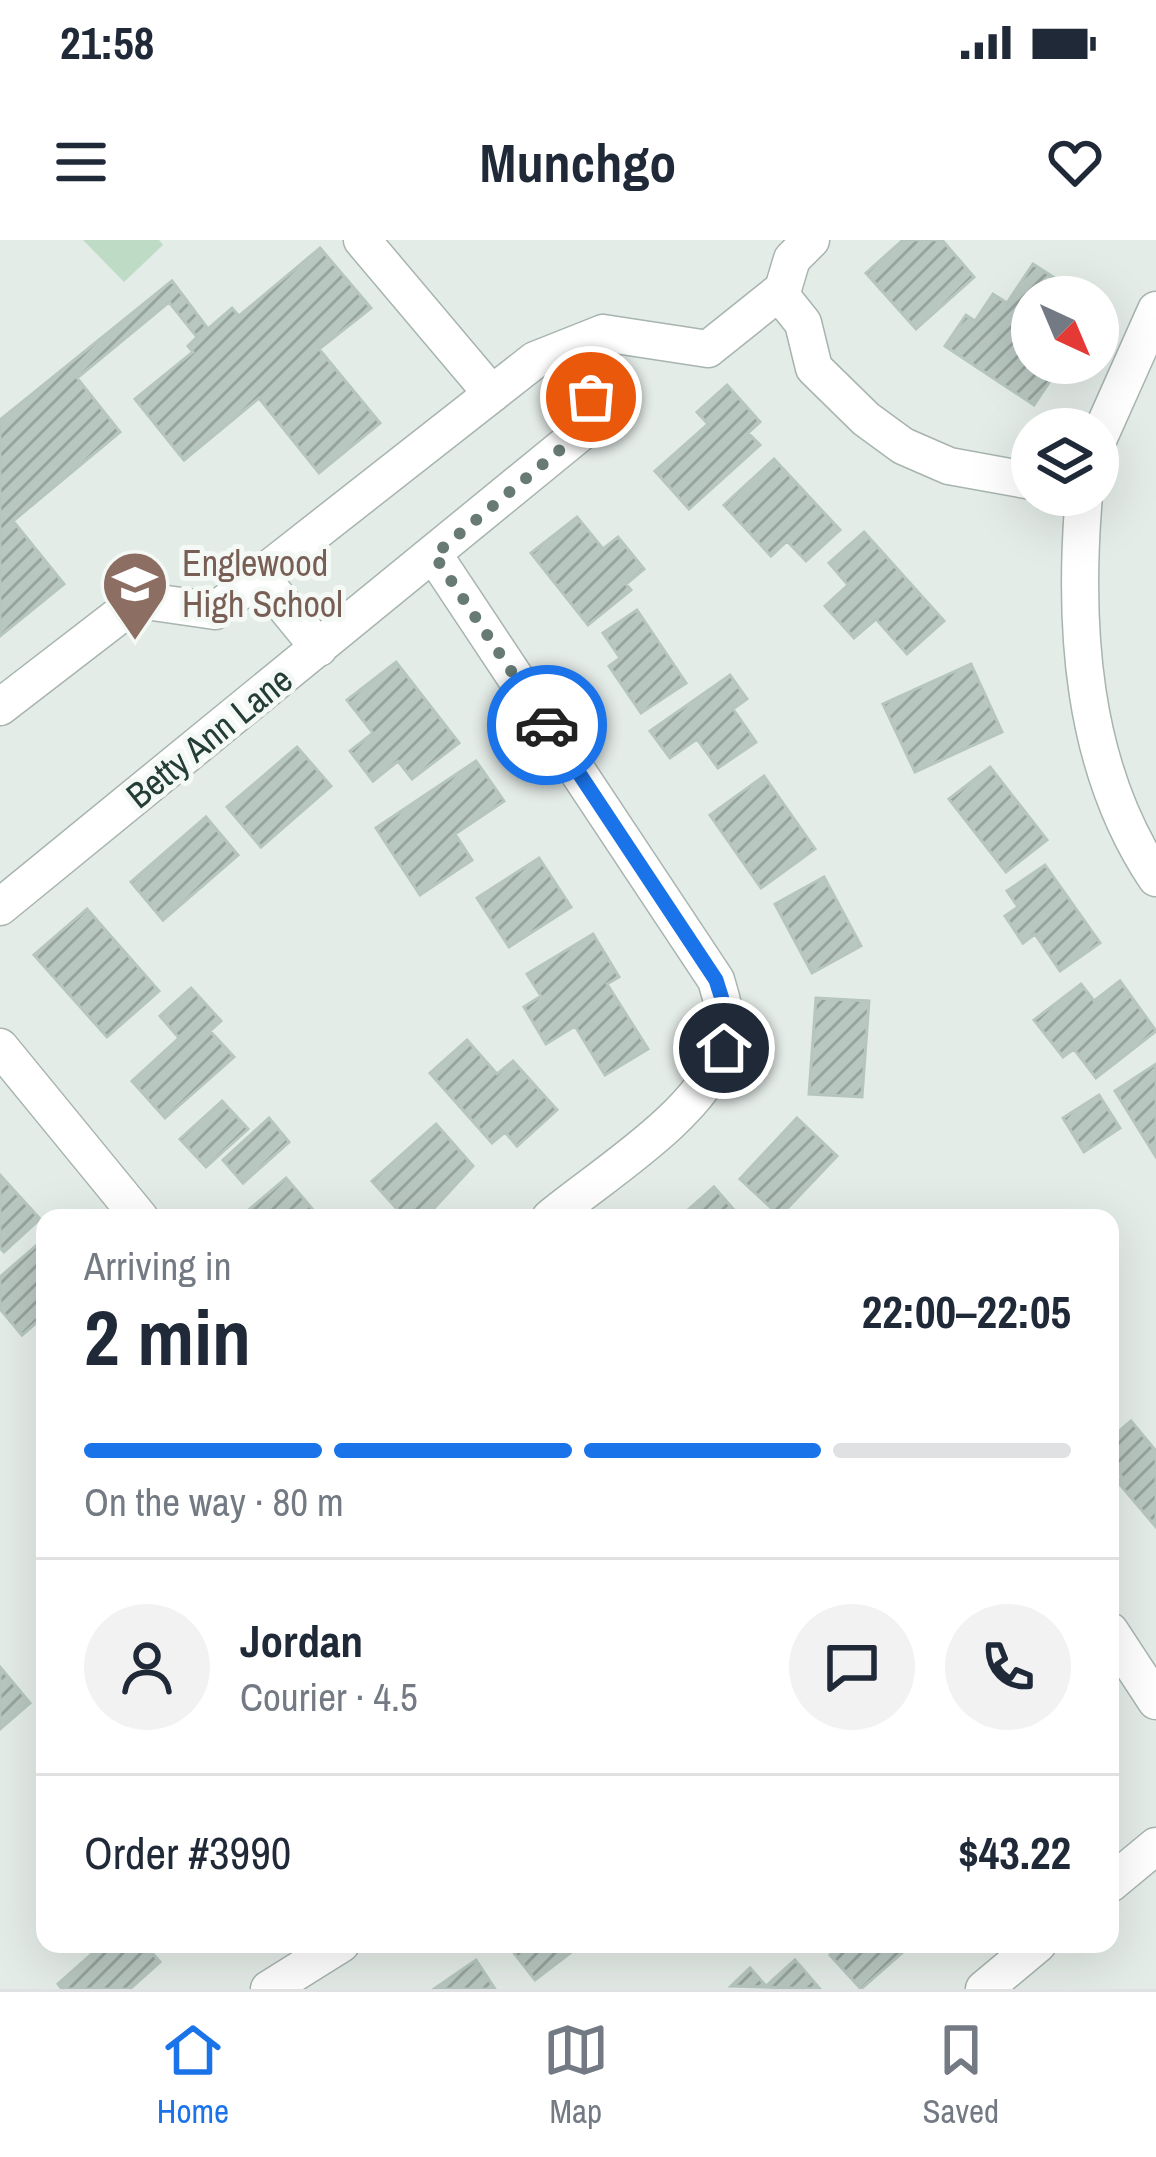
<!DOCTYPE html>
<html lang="en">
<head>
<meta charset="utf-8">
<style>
  body { margin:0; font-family:"Archivo Narrow",sans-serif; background:#f2f2f3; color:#1f2937; height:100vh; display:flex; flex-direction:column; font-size:45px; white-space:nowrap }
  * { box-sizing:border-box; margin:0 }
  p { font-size:39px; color:#747a83 }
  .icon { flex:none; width:66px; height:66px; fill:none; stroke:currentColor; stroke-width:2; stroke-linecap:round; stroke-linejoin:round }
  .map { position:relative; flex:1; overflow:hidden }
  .sheet { position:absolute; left:36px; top:969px; width:1083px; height:744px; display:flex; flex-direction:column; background:#fff; border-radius:24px; box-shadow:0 12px 48px #0002 }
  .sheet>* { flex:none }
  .needle { width:78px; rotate:136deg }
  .fabs { position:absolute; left:1011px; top:36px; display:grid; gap:24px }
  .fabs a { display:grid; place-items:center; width:108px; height:108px; border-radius:50%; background:#fff; box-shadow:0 12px 48px #0002; font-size:60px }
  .pin { position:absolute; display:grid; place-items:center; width:102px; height:102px; color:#fff; margin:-51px; border:6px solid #fff; border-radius:50%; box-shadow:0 3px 12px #0007 }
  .courier { position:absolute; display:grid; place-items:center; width:120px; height:120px; margin:-60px; border:9px solid #1a73e8; border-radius:50%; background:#fff; color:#222; box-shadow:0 3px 15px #0007 }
  .head em { font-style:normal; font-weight:800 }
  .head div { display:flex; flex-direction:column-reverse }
  .head { display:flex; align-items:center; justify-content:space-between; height:204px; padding:0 48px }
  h1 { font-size:78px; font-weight:800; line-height:90px }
  .bar { display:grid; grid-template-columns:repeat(4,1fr); gap:18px 12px; align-content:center; height:144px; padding:0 48px }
  .bar i { height:15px; border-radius:9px; background:#e0e1e3 }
  .bar .selected { background:#1a73e8 }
  .bar p { grid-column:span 4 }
  .line { display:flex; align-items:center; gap:30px; padding:0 48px; border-top:3px solid #e0e1e3 }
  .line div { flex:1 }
  .round { display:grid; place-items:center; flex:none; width:126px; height:126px; border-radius:63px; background:#f2f2f3 }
  .status { display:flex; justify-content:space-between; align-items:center; height:84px; padding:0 60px; background:#fff; direction:ltr }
  .status svg { height:33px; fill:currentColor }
  header { display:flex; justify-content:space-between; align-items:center; height:156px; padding:0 48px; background:#fff; font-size:54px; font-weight:800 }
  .tabs { display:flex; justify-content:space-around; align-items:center; height:168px; border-top:3px solid #e0e1e3; background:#fff; font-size:33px; color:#747a83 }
  .tabs a { display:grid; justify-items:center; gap:6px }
  .tabs .selected { color:#1a73e8 }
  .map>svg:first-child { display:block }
  .pitch { fill:#bedcc5 }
  .building { fill:url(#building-hatch); stroke:#b6c6bf; stroke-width:3 }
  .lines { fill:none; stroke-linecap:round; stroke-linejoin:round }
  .minor-casing { stroke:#a7b4af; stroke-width:39 }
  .minor { stroke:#fff; stroke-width:36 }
  .done { stroke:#677a74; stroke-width:12; stroke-dasharray:0 21.6 }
  .route { stroke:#1a73e8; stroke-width:15 }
  .labels { text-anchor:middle; stroke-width:10; stroke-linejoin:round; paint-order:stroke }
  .education-label { font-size:36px; fill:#785e54; stroke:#f4f9f6; text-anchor:start }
  .street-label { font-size:36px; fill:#243d36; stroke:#f4f9f6 }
</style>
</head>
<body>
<div class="status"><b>21:58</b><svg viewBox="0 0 49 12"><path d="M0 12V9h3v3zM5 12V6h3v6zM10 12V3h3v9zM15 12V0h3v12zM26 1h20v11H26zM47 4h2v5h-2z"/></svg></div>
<header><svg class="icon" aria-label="menu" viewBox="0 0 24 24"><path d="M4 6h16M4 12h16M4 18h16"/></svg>Munchgo<svg class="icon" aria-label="heart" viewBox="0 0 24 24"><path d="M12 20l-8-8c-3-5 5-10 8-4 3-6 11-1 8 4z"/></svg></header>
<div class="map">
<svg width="1156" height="1749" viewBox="0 0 1156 1749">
  <defs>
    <pattern id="building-hatch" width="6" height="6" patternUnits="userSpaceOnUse" patternTransform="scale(3)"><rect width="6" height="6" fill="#b9c7c1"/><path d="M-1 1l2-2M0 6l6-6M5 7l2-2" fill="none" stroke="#96a39e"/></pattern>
  </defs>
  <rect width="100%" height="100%" fill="#e4ece8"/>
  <path class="pitch" d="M83,0H159L163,5L124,42Z"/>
  <path class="building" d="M903,0H942L974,37L916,89L866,33Z
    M320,8L371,68L319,109L380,183L319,233L259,158L184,220L135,159L193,112L188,106L197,97L169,62L77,138L120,192L13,281L64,344L0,396V180L172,41L208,89L232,68L239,76Z
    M1033,24L1070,48L1064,57H1032V123H1062L1034,165L945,106L966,75L975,81L993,54L1007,63Z
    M727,145L760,182L748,193L760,205L689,269L655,231L708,184L697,172Z
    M774,219L840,290L806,321L787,301L771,316L724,265Z
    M577,277L603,309L618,297L644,329L626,344L631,350L588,385L531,313Z
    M864,292L944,381L907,414L876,379L854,398L825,366L848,345L829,323Z
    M637,370L686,443L641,473L609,426L620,418L603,393Z
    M396,422L459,503L412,539L398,521L373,541L350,511L373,493L347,460Z
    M971,424L1002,492L915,532L883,464Z
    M730,435L747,459L733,469L756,502L718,528L697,499L670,518L650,491Z
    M297,507L331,546L261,607L227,567Z
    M476,521L504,561L455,594L472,620L420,655L376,588Z
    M990,527L1047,600L1006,632L949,559Z
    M764,536L815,609L761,648L710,575Z
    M206,577L238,615L163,680L131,642Z
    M539,618L571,667L509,707L477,658Z
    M1045,625L1100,703L1060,731L1035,694L1023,703L1005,676L1018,667L1007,651Z
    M824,637L861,706L812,733L775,664Z
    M87,669L159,751L107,797L34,715Z
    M593,694L619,737L607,744L648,809L605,835L575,786L546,804L524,767L541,756L527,734Z
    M1120,741L1156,791L1096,838L1074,809L1063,817L1034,780L1081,744L1094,761Z
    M191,748L221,781L210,791L234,817L165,878L132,841L179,798L160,776Z
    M816,758L869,761L862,857L809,854Z
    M467,800L497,834L513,821L557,870L517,906L505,892L492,903L430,833Z
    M1156,824V917L1115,851Z
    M1099,855L1120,888L1084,912L1063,878Z
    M222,861L248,889L206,927L180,899Z
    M269,878L289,902L243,943L223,920Z
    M797,878L837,916L780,976L740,939Z
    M436,884L473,926L425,978H405L372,941Z
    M0,935L40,979L4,1012L0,1008Z
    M286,938L320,978H247L244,974Z
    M714,947L741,978H679Z
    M45,998V1075L22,1095L0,1069V1037Z
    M1131,1181L1156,1211V1287L1117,1241L1122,1237L1110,1223V1199Z
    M0,1427L30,1463L0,1489Z
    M103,1704H144L160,1722L130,1749H62L58,1744Z
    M507,1704H582L535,1740Z
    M841,1704H912L861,1749L830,1715Z
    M476,1720L495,1749H434Z
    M795,1720L820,1749L731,1746L750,1728L766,1746Z"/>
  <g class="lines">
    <g class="minor-casing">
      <path id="minor" d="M362,0L492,154
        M779,53L803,83L814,128L866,179L903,206L949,226L1032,241
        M603,93L708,109L783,49L792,19L811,0
        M1098,200L1156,70
        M1084,255C1073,385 1081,526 1156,638
        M434,315L716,740C723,764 731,787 722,812C699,876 602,935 550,978
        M260,336L319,408
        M0,467L139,360L215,371L535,120L603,93
        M0,667L585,189L603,93
        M0,807L140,978
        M1110,1391L1156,1461
        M1110,1644L1156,1606
        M269,1749L341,1704
        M984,1749L1038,1704"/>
    </g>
    <use href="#minor" class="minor"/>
  </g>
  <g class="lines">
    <path class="done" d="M547,485L434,315L585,189L591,157"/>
    <path class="route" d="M547,485L716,740L727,775L724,808"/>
  </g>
  <defs>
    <g id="school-pin" transform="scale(3.45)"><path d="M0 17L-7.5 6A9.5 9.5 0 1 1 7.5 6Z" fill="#8d6e63" stroke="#f4f9f6"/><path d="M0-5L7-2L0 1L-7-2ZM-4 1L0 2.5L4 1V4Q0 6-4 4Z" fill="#fff"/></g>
  </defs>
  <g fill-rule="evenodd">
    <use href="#school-pin" x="135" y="344"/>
  </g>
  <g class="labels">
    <g class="education-label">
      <text x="182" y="336">Englewood<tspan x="182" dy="41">High School</tspan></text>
    </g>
    <g class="street-label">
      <text transform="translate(209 497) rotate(-39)" y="13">Betty Ann Lane</text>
    </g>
  </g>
</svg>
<div class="fabs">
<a><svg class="needle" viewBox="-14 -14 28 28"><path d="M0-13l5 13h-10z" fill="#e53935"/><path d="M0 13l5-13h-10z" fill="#747a83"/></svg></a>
<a><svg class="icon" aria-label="layers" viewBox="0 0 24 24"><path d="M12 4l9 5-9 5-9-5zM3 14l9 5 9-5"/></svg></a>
</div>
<div class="pin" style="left:591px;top:157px;background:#ea580c"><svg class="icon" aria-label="bag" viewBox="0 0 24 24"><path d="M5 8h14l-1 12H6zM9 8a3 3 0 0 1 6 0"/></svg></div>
<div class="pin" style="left:724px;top:808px;background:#1f2937"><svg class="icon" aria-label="home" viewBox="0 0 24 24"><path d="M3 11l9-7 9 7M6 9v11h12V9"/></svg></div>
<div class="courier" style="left:547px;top:485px"><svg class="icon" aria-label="car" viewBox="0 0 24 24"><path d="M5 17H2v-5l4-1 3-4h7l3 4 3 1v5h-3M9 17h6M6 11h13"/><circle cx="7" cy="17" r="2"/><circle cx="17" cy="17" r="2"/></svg></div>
<section class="sheet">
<div class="head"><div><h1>2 min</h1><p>Arriving in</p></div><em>22:00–22:05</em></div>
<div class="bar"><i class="selected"></i><i class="selected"></i><i class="selected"></i><i></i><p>On the way · 80 m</p></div>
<div class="line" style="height:216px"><a class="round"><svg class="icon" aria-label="person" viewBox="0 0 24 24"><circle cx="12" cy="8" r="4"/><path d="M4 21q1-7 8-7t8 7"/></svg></a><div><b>Jordan</b><p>Courier · 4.5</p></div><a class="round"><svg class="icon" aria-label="chat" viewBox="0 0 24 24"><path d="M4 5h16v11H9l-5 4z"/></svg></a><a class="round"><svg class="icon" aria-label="phone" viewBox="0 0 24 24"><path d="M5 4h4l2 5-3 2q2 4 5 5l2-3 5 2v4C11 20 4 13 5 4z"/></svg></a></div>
<div class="line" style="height:156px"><div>Order #3990</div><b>$43.22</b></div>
</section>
</div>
<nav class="tabs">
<a class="selected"><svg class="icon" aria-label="home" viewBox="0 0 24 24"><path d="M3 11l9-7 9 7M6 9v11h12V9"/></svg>Home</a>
<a><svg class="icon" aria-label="map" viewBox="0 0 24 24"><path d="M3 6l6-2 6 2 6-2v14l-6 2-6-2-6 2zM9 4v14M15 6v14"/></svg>Map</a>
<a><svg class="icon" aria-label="saved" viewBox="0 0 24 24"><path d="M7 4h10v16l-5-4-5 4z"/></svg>Saved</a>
</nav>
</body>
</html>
